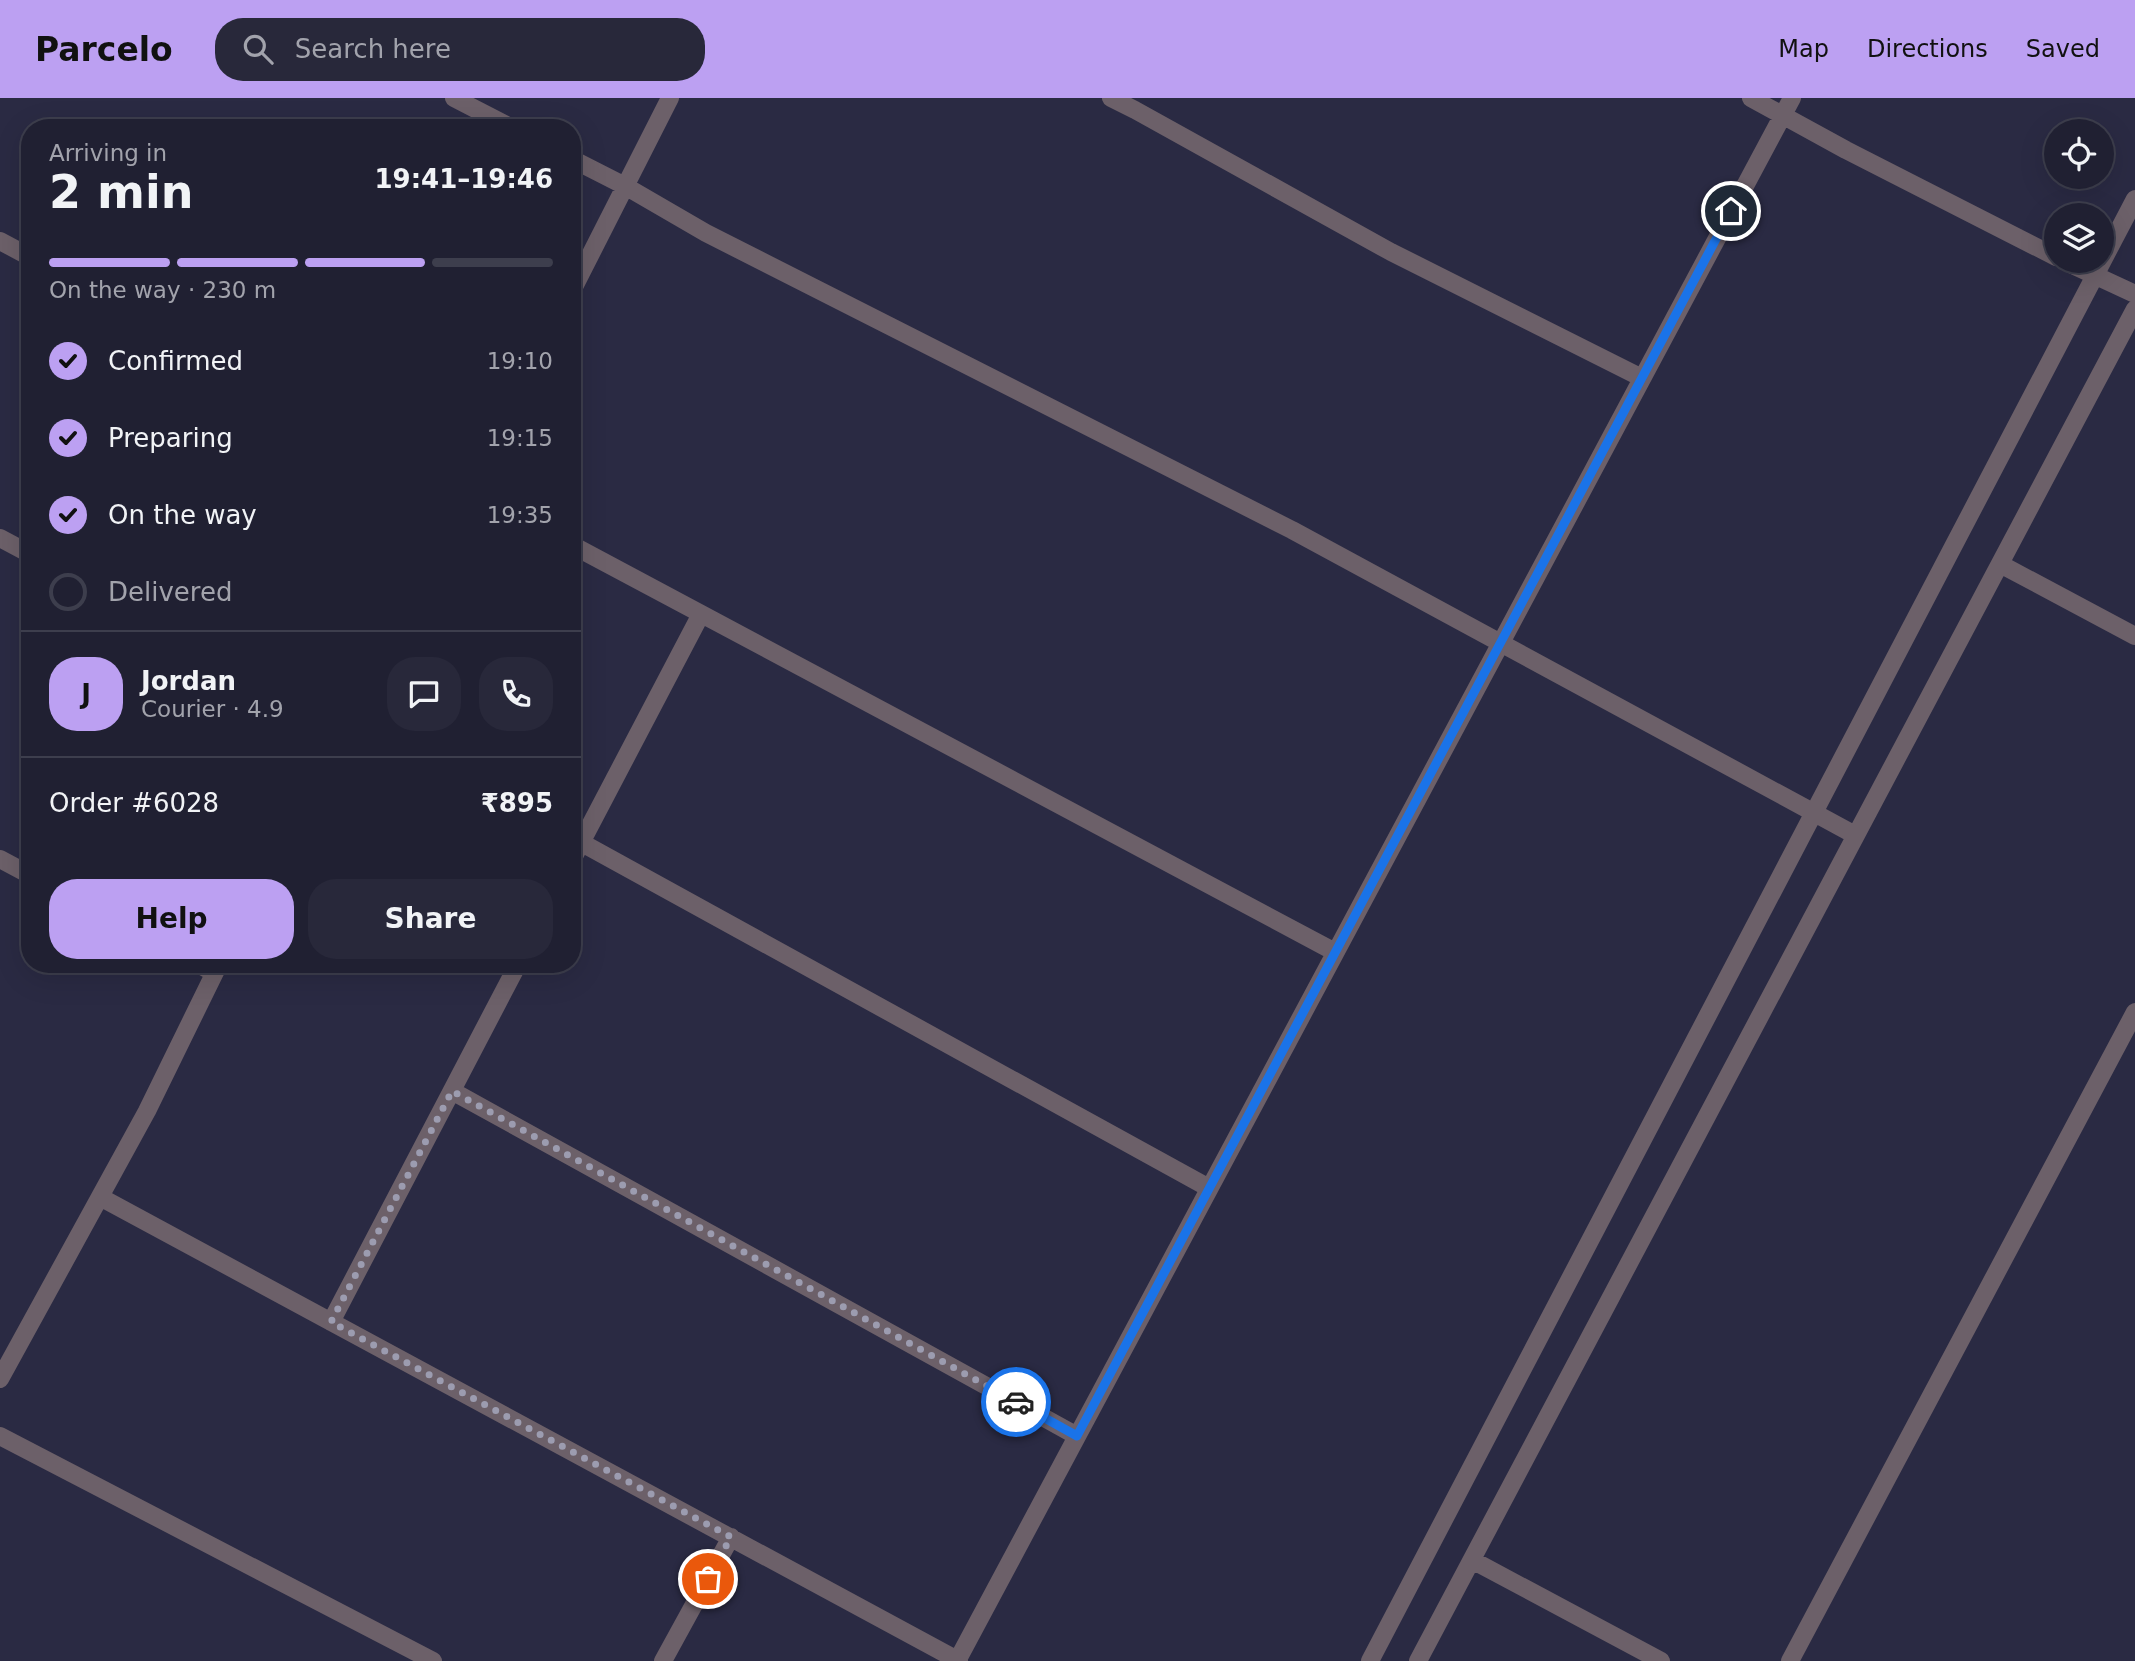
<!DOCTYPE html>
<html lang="en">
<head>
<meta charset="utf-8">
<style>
  body { margin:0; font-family:"DejaVu Sans",sans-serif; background:#28283a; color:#f1f3f6; height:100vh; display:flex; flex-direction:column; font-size:26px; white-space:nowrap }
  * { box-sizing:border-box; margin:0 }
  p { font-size:23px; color:#a2a3ac }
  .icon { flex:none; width:38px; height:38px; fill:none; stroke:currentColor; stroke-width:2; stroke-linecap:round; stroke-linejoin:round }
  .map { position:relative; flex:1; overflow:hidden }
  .panel { position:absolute; left:21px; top:21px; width:560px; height:854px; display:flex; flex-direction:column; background:#202032; border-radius:28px; box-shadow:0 7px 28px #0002,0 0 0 2px #3d3e4d }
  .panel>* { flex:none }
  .buttons { position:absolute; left:2044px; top:21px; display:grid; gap:14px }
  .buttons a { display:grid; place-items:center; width:70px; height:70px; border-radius:50%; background:#202032; box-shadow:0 7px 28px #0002,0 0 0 2px #3d3e4d; font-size:35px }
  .pin { position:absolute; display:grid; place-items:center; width:60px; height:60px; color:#fff; margin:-30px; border:4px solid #fff; border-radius:50%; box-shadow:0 2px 7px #0007 }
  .courier { position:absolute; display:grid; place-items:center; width:70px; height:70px; margin:-35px; border:5px solid #1a73e8; border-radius:50%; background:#fff; color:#222; box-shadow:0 2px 9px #0007 }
  .headline em { font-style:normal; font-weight:600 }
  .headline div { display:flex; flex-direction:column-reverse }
  .headline { display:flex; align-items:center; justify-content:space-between; height:119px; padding:0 28px }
  h1 { font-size:46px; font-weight:600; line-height:52px }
  .bar { display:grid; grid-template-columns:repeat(4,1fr); gap:10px 7px; align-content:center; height:84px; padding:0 28px }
  .bar i { height:9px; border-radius:5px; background:#3d3e4d }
  .bar .current { background:#bca0f2 }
  .bar p { grid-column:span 4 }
  .line { display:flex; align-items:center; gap:18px; padding:0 28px; border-top:2px solid #3d3e4d }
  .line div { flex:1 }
  .round { display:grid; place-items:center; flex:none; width:74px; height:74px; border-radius:28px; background:#28283a }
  ol { padding:0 28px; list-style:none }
  li { display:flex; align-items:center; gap:21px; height:77px }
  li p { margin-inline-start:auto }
  li .icon { padding:7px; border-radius:50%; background:#bca0f2; color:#111; stroke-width:4 }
  li:last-child { color:#a2a3ac }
  li i { width:38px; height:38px; border:4px solid #3d3e4d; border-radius:50% }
  .button { display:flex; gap:14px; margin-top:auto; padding:14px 28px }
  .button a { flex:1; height:80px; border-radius:28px; background:#bca0f2; color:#111; font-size:28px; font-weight:600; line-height:80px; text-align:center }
  .button a+a { background:#28283a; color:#f1f3f6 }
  header { display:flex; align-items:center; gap:42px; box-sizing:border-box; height:98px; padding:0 35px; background:#bca0f2; color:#111 }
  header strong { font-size:33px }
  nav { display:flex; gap:38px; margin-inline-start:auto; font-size:24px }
  .search { width:490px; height:63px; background:#28283a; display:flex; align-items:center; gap:18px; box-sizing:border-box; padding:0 24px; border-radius:28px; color:#a2a3ac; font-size:26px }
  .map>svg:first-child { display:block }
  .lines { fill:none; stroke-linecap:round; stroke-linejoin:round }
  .street { stroke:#6c6069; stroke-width:18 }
  .done { stroke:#9c9cb0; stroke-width:7; stroke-dasharray:0 12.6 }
  .route { stroke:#1a73e8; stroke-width:9 }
</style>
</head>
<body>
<header>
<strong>Parcelo</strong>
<div class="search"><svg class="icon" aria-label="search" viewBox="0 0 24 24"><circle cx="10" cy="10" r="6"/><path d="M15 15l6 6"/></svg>Search here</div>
<nav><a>Map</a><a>Directions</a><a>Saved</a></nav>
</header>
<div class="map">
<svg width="2135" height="1563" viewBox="0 0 2135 1563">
  <rect width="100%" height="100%" fill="#2a2a43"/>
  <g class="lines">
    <path class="street" d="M454,0L512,30
      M1111,0L1135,12L1391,154L1642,280
      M1751,0L1846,52L2056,159
      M572,61L625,88L706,135L1292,432L1855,737
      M0,143L30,159
      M2064,163L2135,196
      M572,193L670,0
      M0,440L30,456
      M572,447L1335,854
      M2000,466L2135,538
      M582,745L1209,1090
      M0,761L30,777
      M572,762L701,516
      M198,866L214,875
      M452,993L1077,1338
      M100,1099L959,1563
      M331,1224L518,866
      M0,1281L147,1013L219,866
      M0,1338L433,1563
      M1472,1462L1661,1563
      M663,1563L731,1439
      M957,1563L1792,0
      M1370,1563L2135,101
      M1418,1563L2135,211
      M1790,1563L2135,914"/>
  </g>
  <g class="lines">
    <path class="done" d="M708,1481L731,1439L331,1224L452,993L1016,1304"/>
    <path class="route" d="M1016,1304L1077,1338L1731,113"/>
  </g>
</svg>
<div class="buttons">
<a><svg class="icon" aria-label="locate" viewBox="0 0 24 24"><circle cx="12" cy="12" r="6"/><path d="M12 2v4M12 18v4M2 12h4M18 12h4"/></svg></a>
<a><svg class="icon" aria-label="layers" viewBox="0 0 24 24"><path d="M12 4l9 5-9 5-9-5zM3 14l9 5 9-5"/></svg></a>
</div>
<div class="pin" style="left:708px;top:1481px;background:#ea580c"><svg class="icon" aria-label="bag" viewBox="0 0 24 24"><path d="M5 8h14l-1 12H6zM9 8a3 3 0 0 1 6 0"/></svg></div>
<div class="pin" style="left:1731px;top:113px;background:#1f2937"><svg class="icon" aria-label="home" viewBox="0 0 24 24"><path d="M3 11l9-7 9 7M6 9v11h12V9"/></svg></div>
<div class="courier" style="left:1016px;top:1304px"><svg class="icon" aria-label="car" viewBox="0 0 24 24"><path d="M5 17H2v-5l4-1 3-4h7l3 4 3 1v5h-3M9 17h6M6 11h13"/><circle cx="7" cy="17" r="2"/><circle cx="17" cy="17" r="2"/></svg></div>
<section class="panel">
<div class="headline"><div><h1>2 min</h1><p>Arriving in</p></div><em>19:41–19:46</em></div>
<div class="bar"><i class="current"></i><i class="current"></i><i class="current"></i><i></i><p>On the way · 230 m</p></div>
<ol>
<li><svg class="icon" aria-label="check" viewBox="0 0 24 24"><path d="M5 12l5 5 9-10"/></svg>Confirmed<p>19:10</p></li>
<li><svg class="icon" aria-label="check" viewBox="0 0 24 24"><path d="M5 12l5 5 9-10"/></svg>Preparing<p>19:15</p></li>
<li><svg class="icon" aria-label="check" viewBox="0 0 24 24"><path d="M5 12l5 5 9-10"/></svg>On the way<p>19:35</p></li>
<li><i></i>Delivered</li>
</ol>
<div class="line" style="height:126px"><b class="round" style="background:#bca0f2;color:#111">J</b><div><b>Jordan</b><p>Courier · 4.9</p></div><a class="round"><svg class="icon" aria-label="chat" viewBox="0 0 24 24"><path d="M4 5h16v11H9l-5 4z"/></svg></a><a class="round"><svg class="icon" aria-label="phone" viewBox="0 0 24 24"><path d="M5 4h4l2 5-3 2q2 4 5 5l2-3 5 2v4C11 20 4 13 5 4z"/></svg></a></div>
<div class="line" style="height:91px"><div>Order #6028</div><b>₹895</b></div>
<div class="button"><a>Help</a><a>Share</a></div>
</section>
</div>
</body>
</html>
